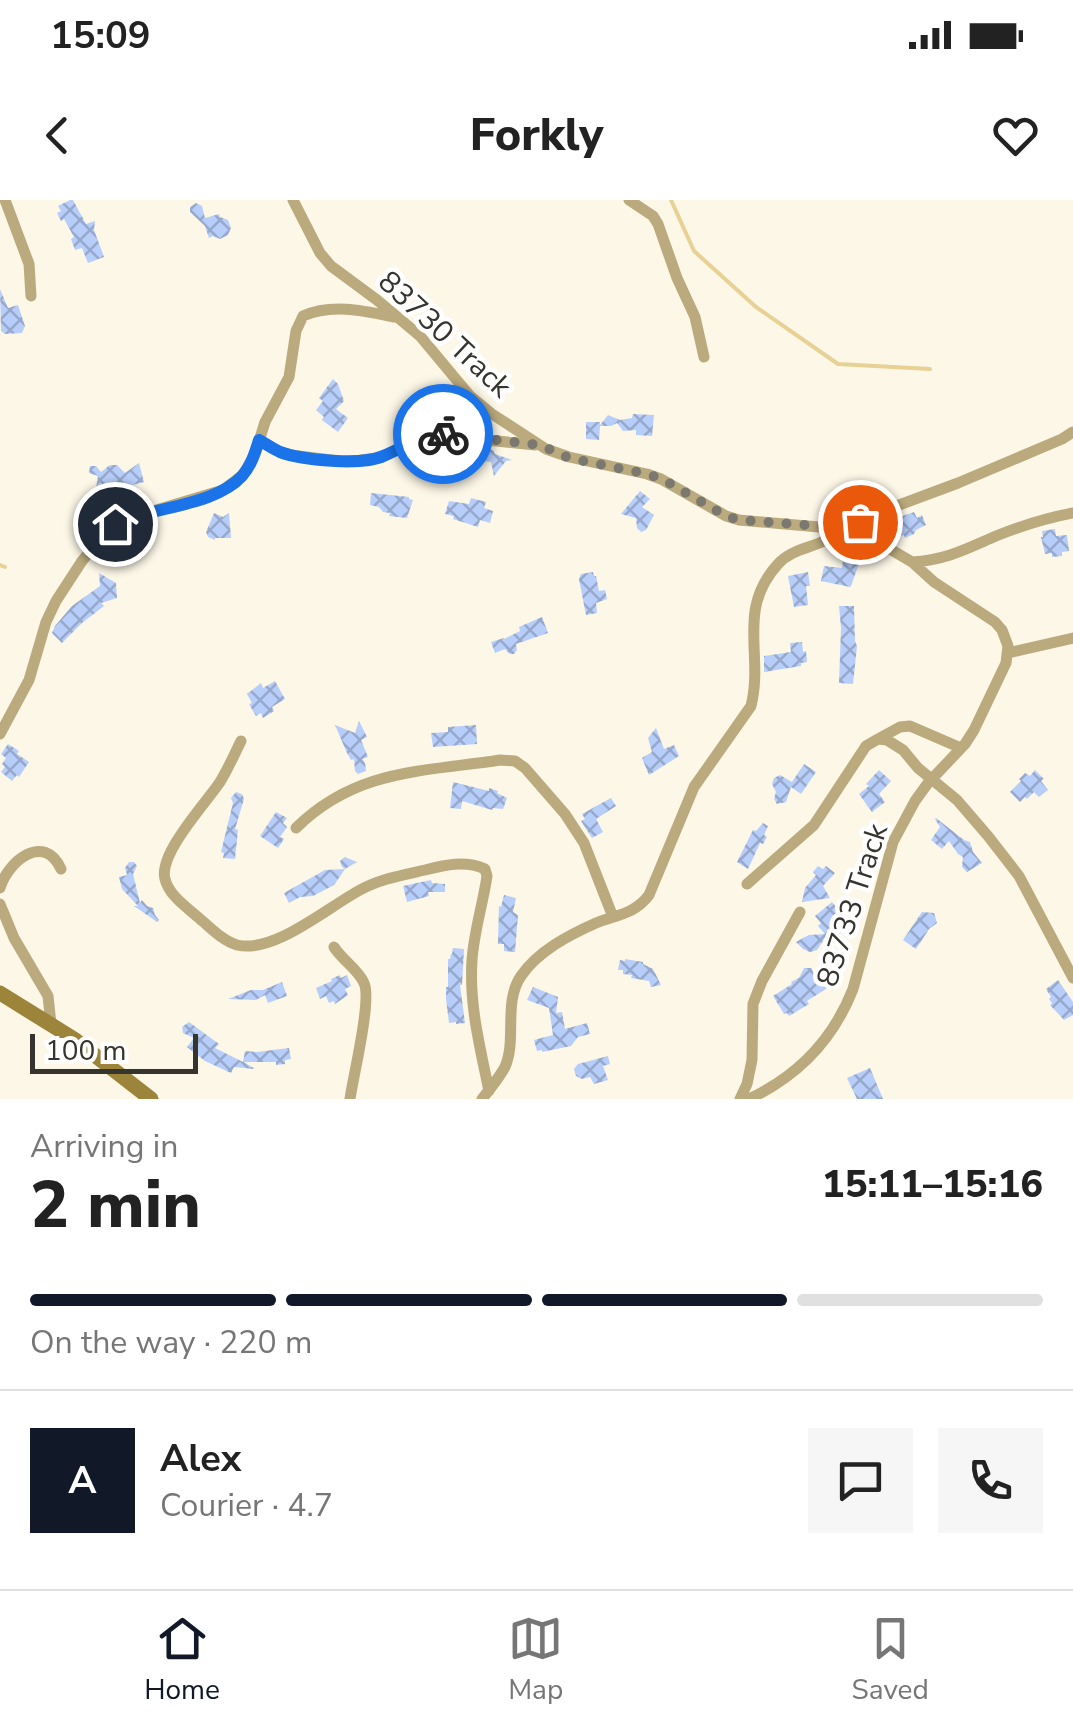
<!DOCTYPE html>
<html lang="en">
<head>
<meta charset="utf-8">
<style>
  body { margin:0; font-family:"Nunito Sans",sans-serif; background:#f6f6f6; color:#222; height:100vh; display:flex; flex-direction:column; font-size:38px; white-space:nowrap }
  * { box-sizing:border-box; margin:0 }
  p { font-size:32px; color:#767676 }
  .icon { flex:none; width:55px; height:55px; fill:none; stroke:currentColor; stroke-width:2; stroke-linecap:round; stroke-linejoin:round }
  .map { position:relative; height:899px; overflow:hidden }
  .side { display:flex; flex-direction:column; background:#fff; flex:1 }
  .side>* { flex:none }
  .scale { position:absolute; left:30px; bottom:25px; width:168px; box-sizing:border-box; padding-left:10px; border:5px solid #36342e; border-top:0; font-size:28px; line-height:35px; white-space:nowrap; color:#36342e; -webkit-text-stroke:8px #fff; paint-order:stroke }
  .pin { position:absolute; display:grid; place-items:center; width:85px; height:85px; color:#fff; margin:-42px; border:5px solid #fff; border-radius:50%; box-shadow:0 2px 10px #0007 }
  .courier { position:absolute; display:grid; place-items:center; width:100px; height:100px; margin:-50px; border:8px solid #1a73e8; border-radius:50%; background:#fff; color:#222; box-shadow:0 2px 12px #0007 }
  .summary em { font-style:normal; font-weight:800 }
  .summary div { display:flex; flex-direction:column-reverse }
  .summary { display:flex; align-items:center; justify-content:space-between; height:170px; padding:0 30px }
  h1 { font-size:65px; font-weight:800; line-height:75px }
  .bar { display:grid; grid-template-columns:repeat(4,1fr); gap:15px 10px; align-content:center; height:120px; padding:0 30px }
  .bar i { height:12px; border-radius:8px; background:#e0e0e0 }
  .bar .selected { background:#111827 }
  .bar p { grid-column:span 4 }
  .line { display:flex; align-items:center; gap:25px; padding:0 30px; border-top:2px solid #e0e0e0 }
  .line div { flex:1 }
  .round { display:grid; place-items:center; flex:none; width:105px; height:105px; border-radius:0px; background:#f6f6f6 }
  .status { display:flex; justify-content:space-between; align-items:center; height:70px; padding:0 50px; background:#fff; direction:ltr }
  .status svg { height:28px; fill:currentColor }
  header { display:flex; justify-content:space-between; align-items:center; height:130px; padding:0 30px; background:#fff; font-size:45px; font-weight:800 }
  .tab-bar { display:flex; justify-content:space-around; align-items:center; height:140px; border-top:2px solid #e0e0e0; background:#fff; font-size:28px; color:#767676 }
  .tab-bar a { display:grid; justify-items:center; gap:5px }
  .tab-bar .selected { color:#111827 }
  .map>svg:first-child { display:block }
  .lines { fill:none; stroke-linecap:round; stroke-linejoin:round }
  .stream { stroke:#e8d194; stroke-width:4 }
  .building { fill:url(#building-cross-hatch) }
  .street { stroke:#bbaa7d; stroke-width:11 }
  .secondary { stroke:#9d843b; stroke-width:15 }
  .done { stroke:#7b786f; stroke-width:10; stroke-dasharray:0 18 }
  .route { stroke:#1a73e8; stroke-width:12 }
  .labels { text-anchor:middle; stroke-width:9; stroke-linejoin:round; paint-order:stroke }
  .street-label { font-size:30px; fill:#36342e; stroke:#fff }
</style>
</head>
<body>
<div class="status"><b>15:09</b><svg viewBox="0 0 49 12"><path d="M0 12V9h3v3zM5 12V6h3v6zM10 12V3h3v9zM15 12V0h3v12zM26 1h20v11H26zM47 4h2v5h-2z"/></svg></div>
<header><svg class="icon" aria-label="back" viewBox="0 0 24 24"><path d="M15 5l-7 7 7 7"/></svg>Forkly<svg class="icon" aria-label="heart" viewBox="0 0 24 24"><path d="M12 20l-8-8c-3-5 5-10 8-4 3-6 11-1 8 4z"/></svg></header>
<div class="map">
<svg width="1073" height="899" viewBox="0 0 1073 899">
  <defs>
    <pattern id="building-cross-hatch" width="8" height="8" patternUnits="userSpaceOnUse" patternTransform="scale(2.5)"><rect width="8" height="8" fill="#b8cefa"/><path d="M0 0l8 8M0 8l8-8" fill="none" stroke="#96a8cb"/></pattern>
  </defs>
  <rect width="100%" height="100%" fill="#fcf7e7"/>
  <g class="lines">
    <path class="stream" d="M671,0L694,51L756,107L838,164L930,169
      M0,365L5,367"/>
  </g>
  <path class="building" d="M70,0H73L86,24L95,21L94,30L104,57L88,63L82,48L75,50L71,39L74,37L64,19L61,21L57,13L61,11L58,6Z
    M196,3L202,6L205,18L219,14L220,17L228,20L231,28L228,35L220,39L213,36L209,38L205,26L190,12V7Z
    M0,89L8,108L18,105L25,126L22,133L5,134L1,131Z
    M333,179L338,184L344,201L336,209L348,218L338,232L322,220L324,217L316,210L323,201L319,198Z
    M633,214L654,215L652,236L636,235V230L623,231L617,223L611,226H600L599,240L586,239V222H600V225L608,215L620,220L632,218Z
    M441,244L493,250L495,254L512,260L506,261L494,276L491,262L429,254V247Z
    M139,263L144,282L125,287L124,291H119V296L110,295L108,307L97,305L98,299L95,294L98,276L89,273L90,266H96L101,272L110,265H117L125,273Z
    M640,291L650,299L642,307L654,315L646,330L641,332L637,328L636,318L621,314Z
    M371,293L409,297V299L413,300L407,318L389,316L390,313L383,312L379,307L370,305Z
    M471,298L486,302L484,308L493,311L490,323L480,320L478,327L453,319L454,316L445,314L449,301L469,304Z
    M914,312L917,318L922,315L926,325L916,330L914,334L905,338L904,335L898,337L892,324L898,322L897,318Z
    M214,313L223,317L229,313L231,338H215V340L208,337L206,332Z
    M1055,329L1056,336L1067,335L1069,351L1062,352V356L1052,357V353L1045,354L1041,337H1043L1042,331Z
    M844,352L861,358L851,386L850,387L821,381L824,366L842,368Z
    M593,372L594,376H596L599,391L605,390L607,399L596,403L597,413L586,415L579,379L581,374Z
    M808,372L810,386H806L808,405L794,407L788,376Z
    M99,373L116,383L117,398L101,403L104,406L82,423L62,443L52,433L55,426L72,406L100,386Z
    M839,406H854L855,441L857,446L853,484L839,483L841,428Z
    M542,417L548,433L516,444L517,450L514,454H510L505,449L495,453L491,442L504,438V439L520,431L519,427Z
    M802,442L803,452L806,451L807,462L801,463V466L764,472V456L791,452L790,443Z
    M275,481L285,499L272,507L274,511L263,518L261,513L256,516L249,504L252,503L247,494L261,483L263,488Z
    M359,521L367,537L361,540L368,557L362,559L365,563L366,571L358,574L355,571L354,559L351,560L347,553L335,525L355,533Z
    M476,525L477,544L433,547L431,533L448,532V527Z
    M656,528L664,549L674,545L679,556L649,575L642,558L652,552L648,538Z
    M8,544L19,551L17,554L29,562L19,577L17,575L12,581L1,572L5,567L2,564L6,558L1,554Z
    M804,564L816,572L801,594L791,587L786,602L777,604L774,599L776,592L772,584L774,578L780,575L792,582Z
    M879,570L891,581L879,594L885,602L872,612L859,594L869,586L866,584Z
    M1035,570L1044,579L1041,581L1048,590L1039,597L1034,592L1027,599L1025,597L1020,602L1010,592L1021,581L1019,579L1025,573L1030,576Z
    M453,582L489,591V588L498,591L497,593L507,598L503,609L493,608L492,610L462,601L461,609L450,608Z
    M236,592L242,594L244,599L235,629L238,630L235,659L223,658L224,653L221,652L233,603L231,598Z
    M611,598L616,606L596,619L603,632L592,638L581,621L585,619L582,614Z
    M276,612L287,618L283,623L287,627L280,637L284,639L278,648L260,636Z
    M936,618L964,640L970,642L973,652L982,663L967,672L962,667L963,657L958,654L949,641L942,649L931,640L940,627L935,619Z
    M763,623L768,626L764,635L767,637L763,644L760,643L748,669L737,662L753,630L756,631Z
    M345,657L357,662L345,669L334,685L313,696L300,697L289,703L284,693L325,670L345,669L342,667L340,661Z
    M129,662H134L137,666L133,674L140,703L142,700L147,706L153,708L155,715L159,720L157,722L134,706H138L122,689L119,677L127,675L125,668Z
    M818,666L823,669L826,666L835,673L823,686L830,698L802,702L805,688L816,675L813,672Z
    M431,680L432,683L445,684V692H428L429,696L407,702L403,686Z
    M504,695L516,698L513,712L518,715L515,752L504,751V744H498L499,706L501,707Z
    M832,702L850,723L833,741L826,736L817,750L810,752L803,749L796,742L809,735L825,734L818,726L821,723L815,716Z
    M922,712L934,713L937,723L929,729L916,749L903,740Z
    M453,748L464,749L462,785H460L465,823L456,824V822L449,823L446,799V787H448V759H450L451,754H452Z
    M625,759L643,762V764L653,769L661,785L651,787L649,781L631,778L632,775L623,774V770H618L620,760L625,761Z
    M804,768H811L819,783L823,780L829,787L807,801L809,804L789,816L787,813L784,814L773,796L792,784L791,782L799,778Z
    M340,775L341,778L347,775L351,786L345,789L348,795L335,804L334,801L329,803L326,796L320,799L316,788L332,781L331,779Z
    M1058,780L1073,802V815L1064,820L1050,805L1052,803L1049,799L1051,797L1046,789Z
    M282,782L287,796L268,803L265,795L256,800L228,799L251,790H263Z
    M533,787L558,797L556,813L562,812L565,829L587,823L590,834L578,837L571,846L542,852V850L537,851L534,840L553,835L549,808L527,800Z
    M189,822L219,844L215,848L243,862L245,851L257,852L289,848L291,859L285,860V864L276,865V862H244L255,869L234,867L231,873L205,861L187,847L194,838L183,833L182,827Z
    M608,856L610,864L603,866L608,880L594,884L590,877L582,879L576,876L574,869L578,864Z
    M870,868L883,899H857L847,878Z"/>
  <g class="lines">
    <path class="street" d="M5,0L29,64L31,96
      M293,0L320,53L331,66L377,100L420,136L470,196L492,214L546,249L569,257L647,274L661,279L726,316L739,320L819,327L851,332L878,342L912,362L934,382L995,422L1002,430L1008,446L1006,463L974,530L965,544L928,583L915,601L893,642L853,789C833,840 798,876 749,899
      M629,0L653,16L658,24L677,78L695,117L704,157
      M259,240L280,252L291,255L347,262L383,257L408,243L440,235L535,245
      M851,332L867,317L958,283L1062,239L1073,232
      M912,362C946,360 966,349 996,336C1021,326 1046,318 1073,313
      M1008,453L1073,438
      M0,534L29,480L46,422L56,401L82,361L107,331L123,320L223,290L243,275L255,254L265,222L289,177L296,131L303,116C332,103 365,111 394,117
      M878,539L900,527L910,526L961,548
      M241,541C234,555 228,569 220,582C206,603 158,654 165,679C169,696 188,708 200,719C211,728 223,741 237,745C274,754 328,707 360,690C380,679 403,675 425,670C445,665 465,660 485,669L487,676C483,704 474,731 472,760C469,805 480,847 489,891
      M296,628C356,569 422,572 500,560L515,561L525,568L565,614L584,643L613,717
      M747,684L814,625L866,546L878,539L887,540L903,550L918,568L957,600L988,636L1019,676L1073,778
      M0,688C8,661 44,632 61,669
      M0,704L14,738L48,796L51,824
      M334,747C342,760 358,769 364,783C372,800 353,877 350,899
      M482,899C490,889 499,878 505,867C517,840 503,802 521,776C538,751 569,735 596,723C616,715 635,714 649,695L694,587L751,506C764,454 736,410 778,364C795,345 822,349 839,330
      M740,899L747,884L752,860L753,804L762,781L800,712"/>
    <path class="secondary" d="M0,793L74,839L151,899"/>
  </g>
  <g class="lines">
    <path class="done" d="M443,234L540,245L569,258L647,274L662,279L726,316L739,320L819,326L852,332L860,322"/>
    <path class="route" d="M115,324C151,307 215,306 242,276C251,266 255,253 259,240C266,244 273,249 280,252C302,260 362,266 383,256C407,246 416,238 443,234"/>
  </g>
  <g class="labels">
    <g class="street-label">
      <text transform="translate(445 134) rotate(43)" y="10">83730 Track</text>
      <text transform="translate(852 705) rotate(-72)" y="10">83733 Track</text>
    </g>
  </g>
</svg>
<div class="scale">100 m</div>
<div class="pin" style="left:860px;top:322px;background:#ea580c"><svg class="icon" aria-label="bag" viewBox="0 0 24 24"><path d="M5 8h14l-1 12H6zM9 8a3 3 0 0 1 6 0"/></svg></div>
<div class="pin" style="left:115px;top:324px;background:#1f2937"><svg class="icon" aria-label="home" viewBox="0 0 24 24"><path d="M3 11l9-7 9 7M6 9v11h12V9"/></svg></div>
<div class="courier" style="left:443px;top:234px"><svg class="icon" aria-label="bike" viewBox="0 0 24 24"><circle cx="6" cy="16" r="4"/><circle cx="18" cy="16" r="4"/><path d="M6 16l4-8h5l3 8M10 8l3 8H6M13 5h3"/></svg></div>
</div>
<section class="side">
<div class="summary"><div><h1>2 min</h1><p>Arriving in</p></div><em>15:11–15:16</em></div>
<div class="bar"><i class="selected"></i><i class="selected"></i><i class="selected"></i><i></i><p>On the way · 220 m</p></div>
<div class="line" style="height:180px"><b class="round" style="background:#111827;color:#fff">A</b><div><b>Alex</b><p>Courier · 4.7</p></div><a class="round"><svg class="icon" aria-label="chat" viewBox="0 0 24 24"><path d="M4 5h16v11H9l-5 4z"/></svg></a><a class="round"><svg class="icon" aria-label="phone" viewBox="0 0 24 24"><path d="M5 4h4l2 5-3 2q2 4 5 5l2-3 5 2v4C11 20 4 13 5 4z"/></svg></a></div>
</section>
<nav class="tab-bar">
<a class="selected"><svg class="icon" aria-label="home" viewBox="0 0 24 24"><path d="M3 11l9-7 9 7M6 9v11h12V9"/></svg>Home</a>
<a><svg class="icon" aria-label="map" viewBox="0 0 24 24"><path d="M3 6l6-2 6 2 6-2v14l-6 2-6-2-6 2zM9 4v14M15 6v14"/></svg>Map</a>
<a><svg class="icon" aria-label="saved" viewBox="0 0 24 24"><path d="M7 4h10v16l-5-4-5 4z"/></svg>Saved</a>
</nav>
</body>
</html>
